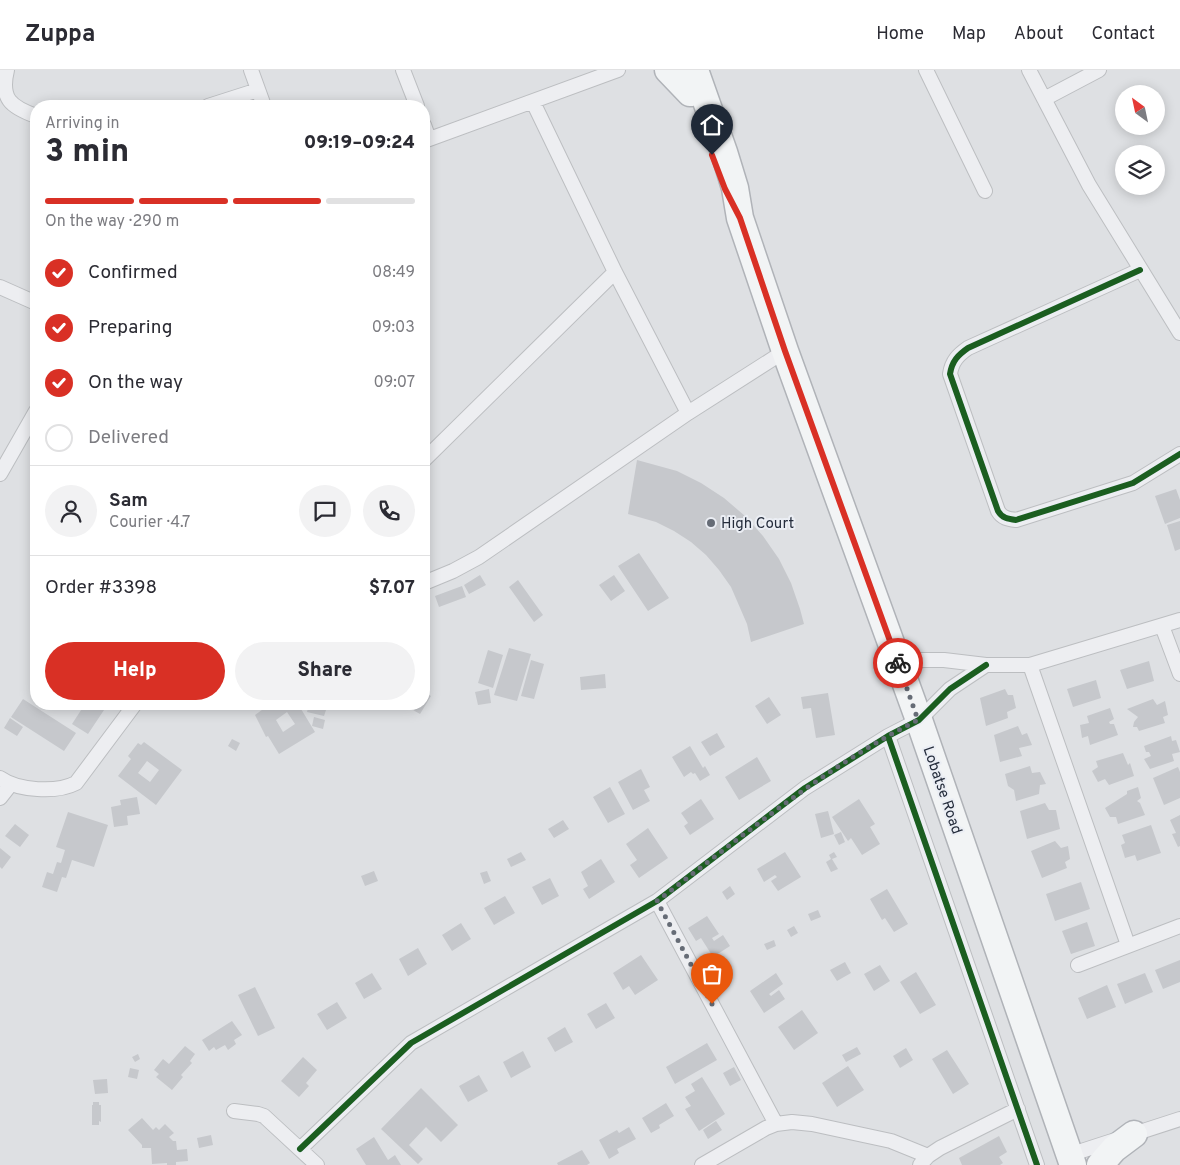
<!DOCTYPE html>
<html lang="en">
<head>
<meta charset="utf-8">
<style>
  body { margin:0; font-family:Overpass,sans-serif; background:#f2f2f3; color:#2b2b33; height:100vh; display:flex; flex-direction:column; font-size:19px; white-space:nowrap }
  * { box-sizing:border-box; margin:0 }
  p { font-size:16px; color:#7c7c81 }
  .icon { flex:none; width:28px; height:28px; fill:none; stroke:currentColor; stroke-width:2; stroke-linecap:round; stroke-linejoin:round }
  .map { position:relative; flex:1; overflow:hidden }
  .drawer { position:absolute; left:30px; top:30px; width:400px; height:610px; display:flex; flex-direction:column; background:#fff; border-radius:20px; box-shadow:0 2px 12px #0003 }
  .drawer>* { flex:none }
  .needle { width:32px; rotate:327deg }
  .tools { position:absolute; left:1115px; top:15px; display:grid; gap:10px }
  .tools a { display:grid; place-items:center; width:50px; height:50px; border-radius:50%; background:#fff; box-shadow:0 2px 12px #0003; font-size:25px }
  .pin { position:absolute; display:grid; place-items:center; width:42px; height:42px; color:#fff; margin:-51px -21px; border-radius:50% 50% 50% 0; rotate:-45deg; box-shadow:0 0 5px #0007 }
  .pin .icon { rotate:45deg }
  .courier { position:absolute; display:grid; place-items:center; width:50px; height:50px; margin:-25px; border:4px solid #d93025; border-radius:50%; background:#fff; color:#222; box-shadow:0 1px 6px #0007 }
  .summary em { font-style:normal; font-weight:800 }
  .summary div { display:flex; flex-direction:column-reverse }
  .summary { display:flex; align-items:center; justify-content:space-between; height:85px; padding:0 15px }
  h1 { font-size:32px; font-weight:800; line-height:38px }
  .bar { display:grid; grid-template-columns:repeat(4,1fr); gap:8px 5px; align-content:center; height:60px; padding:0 15px }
  .bar i { height:6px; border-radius:4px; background:#e1e1e2 }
  .bar .current { background:#d93025 }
  .bar p { grid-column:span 4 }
  .line { display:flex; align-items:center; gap:12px; padding:0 15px; border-top:1px solid #e1e1e2 }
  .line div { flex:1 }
  .round { display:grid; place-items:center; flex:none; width:52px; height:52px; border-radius:26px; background:#f2f2f3 }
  ol { padding:0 15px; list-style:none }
  li { display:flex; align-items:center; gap:15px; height:55px }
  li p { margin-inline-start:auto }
  li .icon { padding:5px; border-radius:50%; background:#d93025; color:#fff; stroke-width:4 }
  li:last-child { color:#7c7c81 }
  li i { width:28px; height:28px; border:2px solid #e1e1e2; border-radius:50% }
  .primary-button { display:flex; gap:10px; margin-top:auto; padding:10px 15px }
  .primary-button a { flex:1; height:58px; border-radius:30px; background:#d93025; color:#fff; font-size:20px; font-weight:800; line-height:58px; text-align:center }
  .primary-button a+a { background:#f2f2f3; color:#2b2b33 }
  header { display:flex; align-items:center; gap:30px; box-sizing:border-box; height:70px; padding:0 25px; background:#fff; border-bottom:1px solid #e1e1e2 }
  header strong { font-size:24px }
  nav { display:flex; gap:28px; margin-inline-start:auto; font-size:18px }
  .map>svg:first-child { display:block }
  .building { fill:#c6c8cc; fill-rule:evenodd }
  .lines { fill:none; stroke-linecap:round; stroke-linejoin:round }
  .street-casing { stroke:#bcbec1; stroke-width:16 }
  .highway-casing { stroke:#b0b3b8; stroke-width:29 }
  .street { stroke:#edeef1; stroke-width:14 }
  .highway { stroke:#f2f4f5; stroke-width:26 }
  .cycleway-casing { stroke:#ebeef4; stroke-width:9 }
  .cycleway { stroke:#1b5e20; stroke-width:6 }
  .done { stroke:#666c76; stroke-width:5; stroke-dasharray:0 9 }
  .route { stroke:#d93025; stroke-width:6 }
  .poi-dot { fill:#666c76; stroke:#ebeef4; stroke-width:2 }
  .labels { text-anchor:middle; stroke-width:4; stroke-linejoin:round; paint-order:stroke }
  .poi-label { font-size:15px; fill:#252d3c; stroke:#ebeef4; text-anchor:start }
  .street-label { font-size:15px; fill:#252d3c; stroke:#ebeef4 }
</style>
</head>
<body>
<header>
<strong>Zuppa</strong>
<nav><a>Home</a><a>Map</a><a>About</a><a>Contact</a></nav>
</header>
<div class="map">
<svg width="1180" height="1095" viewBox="0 0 1180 1095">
  <rect width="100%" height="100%" fill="#dee0e3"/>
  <path class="building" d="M637,390L677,401L701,413L724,428L745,446L763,466L779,489L791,513L800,539L804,554L751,572L747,554L731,517L719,500L706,485L691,472L674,461L656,452L628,444Z
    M1176,419L1180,430V448L1165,454L1155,426Z
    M1180,451V479L1175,481L1167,455Z
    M639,483L669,528L648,541L618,496Z
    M480,505L486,515L469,524L464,515Z
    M614,505L625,521L611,531L599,515Z
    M518,510L543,545L534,552L509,517Z
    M462,516L466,527L439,537L435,526Z
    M509,578L531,584L517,631L494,625Z
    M488,580L503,585L493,618L478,613Z
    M531,590L544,594L534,629L521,626Z
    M1149,591L1154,611L1127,619L1120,600Z
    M605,604L606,618L581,620L580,607Z
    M1096,610L1101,628L1073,637L1067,619Z
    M489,619L491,633L478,635L475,622Z
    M1005,619L1008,625H1013L1016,638L1007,642L1008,648L986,656L980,628Z
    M424,622L431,626L420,644L406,636L407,634H424Z
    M828,623L835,665L816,668L811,638L803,639L801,627Z
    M769,627L781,645L767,654L755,636Z
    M23,629L76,663L64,681L11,647Z
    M1153,629L1157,635L1165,631L1168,645L1163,647L1165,653L1139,661L1137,657H1133L1134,652L1138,647L1127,639Z
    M85,634H108L88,664L72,654Z
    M270,634H298L315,662L279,684L268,666L266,667L255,645ZM287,642L295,654L283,662L276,650Z
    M309,634H328L324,646L307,642Z
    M1110,638L1114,649L1109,652L1110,654H1114L1118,665L1090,675L1088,666L1082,668L1080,655L1089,653L1087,646Z
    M314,647L325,650L323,659L312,656Z
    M10,648L23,657L17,666L4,658Z
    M1018,656L1022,665L1027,663L1032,675L1019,678L1022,686L1000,692L994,665Z
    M717,663L725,677L710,686L701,672Z
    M1171,666L1172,671L1176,670L1180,682L1172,684L1174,691L1150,699L1144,689L1151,686L1149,682H1146L1144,676Z
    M232,669L240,673L236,681L228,676Z
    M144,672L182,700L156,735L118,706L131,689L128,686L138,673L141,675ZM147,691L159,700L150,712L138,703Z
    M690,676L703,698L705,696L710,705L700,711L695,703L693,704L691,702L684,707L672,687Z
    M1123,683L1128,695L1130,693L1134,706L1109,715L1105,709L1098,712L1092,701L1098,697L1096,691Z
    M757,687L771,711L739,730L725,707Z
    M1030,696L1032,703L1040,702L1046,714L1040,715L1039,724L1016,731L1014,720L1008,716L1005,704Z
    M1178,697L1180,702V728L1164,735L1153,708Z
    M641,699L650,717L644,720L650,731L633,740L618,712Z
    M610,717L625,744L608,753L593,727Z
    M1138,717L1141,728L1137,731L1140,733L1145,745L1118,754L1116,747H1110L1105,738L1127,724V721Z
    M137,727L140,744L127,746L128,755L114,757L111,737L121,735L120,730Z
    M701,729L714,749L690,765L684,756L688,753L681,743Z
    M859,729L875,754L870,757L880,774L862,785L851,768L848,771L832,747Z
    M1045,733L1049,740H1056L1060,759L1027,769L1020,741Z
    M828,741L834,764L821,768L815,744Z
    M68,742L108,755L94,797L72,790L66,808L62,807L57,822L42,817L47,802L53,804L57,792L61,793L65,780L56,777Z
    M1180,745V776L1178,777L1172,764L1176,763L1170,750Z
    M563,750L569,759L554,768L548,759Z
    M15,754L29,765L20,777L5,766Z
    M1151,755L1161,783L1137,791L1135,785L1125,788L1121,775L1125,773L1122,765Z
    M648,758L668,788L639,808L630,795L637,790L626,774Z
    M841,762L845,772L839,775L834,765Z
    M1055,771L1061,778L1068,776L1070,789L1065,792L1067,798L1042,808L1031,781Z
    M0,778L11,787L2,799L0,797Z
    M521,782L526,790L511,797L507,789Z
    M785,782L801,807L778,821L771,811L777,807L775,805L764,812L757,799Z
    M834,782L837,787L832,789L838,799L831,802L826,792L831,789L829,785Z
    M601,789L615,812L589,829L583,819L588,816L581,802Z
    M374,801L378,811L365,816L361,806Z
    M487,801L491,811L484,814L480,803Z
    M550,808L559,826L542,835L532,817Z
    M1081,812L1090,839L1055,851L1046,824Z
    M730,816L735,824L727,830L722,822Z
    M887,819L908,854L894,862L885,848L882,850L870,829Z
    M505,826L515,843L494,855L484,838Z
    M818,840L821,847L811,851L808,844Z
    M707,846L719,864L712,868L714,871L723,865L730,876L713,887L701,868L696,871L688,858Z
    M1087,852L1095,876L1071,884L1062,861Z
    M461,853L471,869L452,881L442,865Z
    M794,856L798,863L791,867L787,860Z
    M774,870L776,876L767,880L764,874Z
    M418,878L427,894L408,906L399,889Z
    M641,885L658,910L635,925L629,916L623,920L613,903Z
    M1180,890V912L1163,919L1155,900Z
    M845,892L851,903L837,911L830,900Z
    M880,895L890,911L874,921L864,904Z
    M916,902L936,935L920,944L900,912Z
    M372,903L382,919L364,929L355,913Z
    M776,903L783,914L769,924L771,926L779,920L785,929L764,943L750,921Z
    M1145,903L1153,922L1125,934L1117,914Z
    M1107,915L1116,937L1087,949L1078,928Z
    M255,917L275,958L258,966L238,925Z
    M337,932L347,948L327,960L317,944Z
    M606,933L615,948L596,959L587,944Z
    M802,940L818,963L794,980L778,957Z
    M232,951L242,965L234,970L236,974L228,980L225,975L216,980L214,977L209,981L202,970Z
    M565,957L573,972L555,982L547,968Z
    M707,973L717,990L675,1014L666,997Z
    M185,976L195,984L190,991L192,993L181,1005L183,1007L172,1020L156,1007L159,1004L154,1000L163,989L169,994Z
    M857,977L861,984L846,992L842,985Z
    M906,978L913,990L900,998L893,986Z
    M947,980L969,1014L953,1024L932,989Z
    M523,981L531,997L511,1008L503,992Z
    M138,984L140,989L135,992L132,987Z
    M303,987L317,1000L306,1013L309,1016L299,1027L281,1011Z
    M848,996L864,1020L837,1037L822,1013Z
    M734,997L741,1010L730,1016L723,1003Z
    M130,998L139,1000L137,1009L128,1007Z
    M479,1005L488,1021L468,1032L459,1016Z
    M702,1007L725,1044L699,1061L685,1039L691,1036L685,1027L695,1021L691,1014Z
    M107,1009L108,1023L95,1024L93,1010Z
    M421,1018L458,1055L441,1072L426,1057L409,1075L423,1089L418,1094L381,1059Z
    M93,1032H99V1035H101V1052L99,1051V1055H92V1035H93Z
    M666,1033L674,1046L659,1055L660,1058L651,1063L642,1048Z
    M142,1048L153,1060L156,1057L159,1060L165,1054L174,1063L169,1067L173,1071H176L177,1080L187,1079L188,1091L176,1092V1095H167V1093L152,1094L151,1078H142V1075L128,1060Z
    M716,1051L722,1060L708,1069L703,1060Z
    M629,1057L636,1069L617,1079L619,1083L609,1089L599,1070L617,1060L619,1063Z
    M211,1065L213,1075L199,1078L197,1068Z
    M999,1066L1007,1082L999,1087L1003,1093L1000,1095H962L959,1088Z
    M374,1067L388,1090L395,1085L401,1095H366L356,1079Z
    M582,1080L590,1093L587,1095H558L557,1093Z"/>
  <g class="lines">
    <g class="street-casing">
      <path id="street" d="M7,0C0,29 11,37 36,46
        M251,0L264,36
        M403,0L417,36
        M926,0L985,121
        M1029,0L1089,115L1180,263
        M1044,29L1099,0
        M533,32L615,202L688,343
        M208,36L258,20
        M424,55L429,69
        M424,71L618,0
        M1140,200L968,278C958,285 952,291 950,304L998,441C1002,448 1008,449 1016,450L1133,413L1180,384
        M0,217L36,233
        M424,390L615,202
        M0,404L36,341
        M424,513L453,501L479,487L688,343L785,281
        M1162,556L1180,604
        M898,595L918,590H944L986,595H1030L1180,550
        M1030,595L1128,875
        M888,666L1037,1095
        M0,708C18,721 57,723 76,713L135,634
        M0,728L11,714
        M657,831L776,1054
        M1078,895L1180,856
        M234,1041L258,1044L264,1046L317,1095
        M300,1079L411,973L657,831L805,718L888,666L919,650L950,619L986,595
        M1069,1085L1180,1049
        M702,1095L766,1058L776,1054L792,1052L812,1054L891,1071L928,1086
        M920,1095L928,1086L940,1078L1018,1039"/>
    </g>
    <g class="highway-casing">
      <path id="highway" d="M668,0L690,23
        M695,0L724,82L735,118L740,148L785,281L919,650L1073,1095
        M1100,1095L1114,1079L1134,1064"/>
    </g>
    <use href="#street" class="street"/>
    <use href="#highway" class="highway"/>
    <g class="cycleway-casing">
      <path id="cycleway" d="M1140,200L968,278C958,285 952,291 950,304L998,441C1002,448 1008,449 1016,450L1133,413L1180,384
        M888,666L1037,1095
        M300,1079L411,973L657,831L805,718L888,666L919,650L950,619L986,595"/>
    </g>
    <use href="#cycleway" class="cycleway"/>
  </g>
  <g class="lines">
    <path class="done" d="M712,934L657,831C742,767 823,698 918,650L898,593"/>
    <path class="route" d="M712,85L725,119L740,148L785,281L898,593"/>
  </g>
  <circle class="poi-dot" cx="711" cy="453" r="5"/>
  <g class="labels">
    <g class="poi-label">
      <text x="721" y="458">High Court</text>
    </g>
    <g class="street-label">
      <text transform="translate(943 720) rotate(71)" y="5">Lobatse Road</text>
    </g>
  </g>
</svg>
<div class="tools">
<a><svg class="needle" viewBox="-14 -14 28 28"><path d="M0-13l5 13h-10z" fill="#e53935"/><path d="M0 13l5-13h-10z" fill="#7c7c81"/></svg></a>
<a><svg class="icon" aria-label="layers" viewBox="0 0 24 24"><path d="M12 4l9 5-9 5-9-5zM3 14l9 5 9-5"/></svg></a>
</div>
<div class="pin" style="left:712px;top:934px;background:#ea580c"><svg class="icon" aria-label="bag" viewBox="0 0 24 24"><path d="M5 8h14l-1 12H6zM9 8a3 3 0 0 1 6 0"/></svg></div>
<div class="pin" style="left:712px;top:85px;background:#1f2937"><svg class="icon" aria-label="home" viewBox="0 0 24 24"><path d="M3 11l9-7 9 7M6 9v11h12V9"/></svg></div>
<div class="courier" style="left:898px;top:593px"><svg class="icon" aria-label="bike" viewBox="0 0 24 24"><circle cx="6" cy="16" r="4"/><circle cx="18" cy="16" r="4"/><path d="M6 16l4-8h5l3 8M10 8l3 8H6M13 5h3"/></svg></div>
<section class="drawer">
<div class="summary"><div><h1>3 min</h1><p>Arriving in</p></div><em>09:19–09:24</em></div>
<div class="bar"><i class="current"></i><i class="current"></i><i class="current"></i><i></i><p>On the way · 290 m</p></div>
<ol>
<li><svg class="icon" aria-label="check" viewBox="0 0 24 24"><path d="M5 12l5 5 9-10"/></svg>Confirmed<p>08:49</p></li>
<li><svg class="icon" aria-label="check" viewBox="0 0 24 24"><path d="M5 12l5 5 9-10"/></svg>Preparing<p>09:03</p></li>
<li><svg class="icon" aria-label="check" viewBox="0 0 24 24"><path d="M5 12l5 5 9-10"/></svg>On the way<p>09:07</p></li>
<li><i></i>Delivered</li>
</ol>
<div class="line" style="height:90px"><a class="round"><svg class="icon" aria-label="person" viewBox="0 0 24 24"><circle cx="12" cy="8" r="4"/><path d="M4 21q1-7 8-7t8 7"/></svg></a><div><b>Sam</b><p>Courier · 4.7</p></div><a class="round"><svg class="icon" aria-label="chat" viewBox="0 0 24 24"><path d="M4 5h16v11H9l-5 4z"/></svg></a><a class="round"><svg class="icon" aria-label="phone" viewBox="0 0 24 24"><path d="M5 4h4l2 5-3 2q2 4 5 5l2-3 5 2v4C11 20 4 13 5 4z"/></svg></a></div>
<div class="line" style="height:65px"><div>Order #3398</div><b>$7.07</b></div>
<div class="primary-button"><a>Help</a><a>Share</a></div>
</section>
</div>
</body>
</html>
